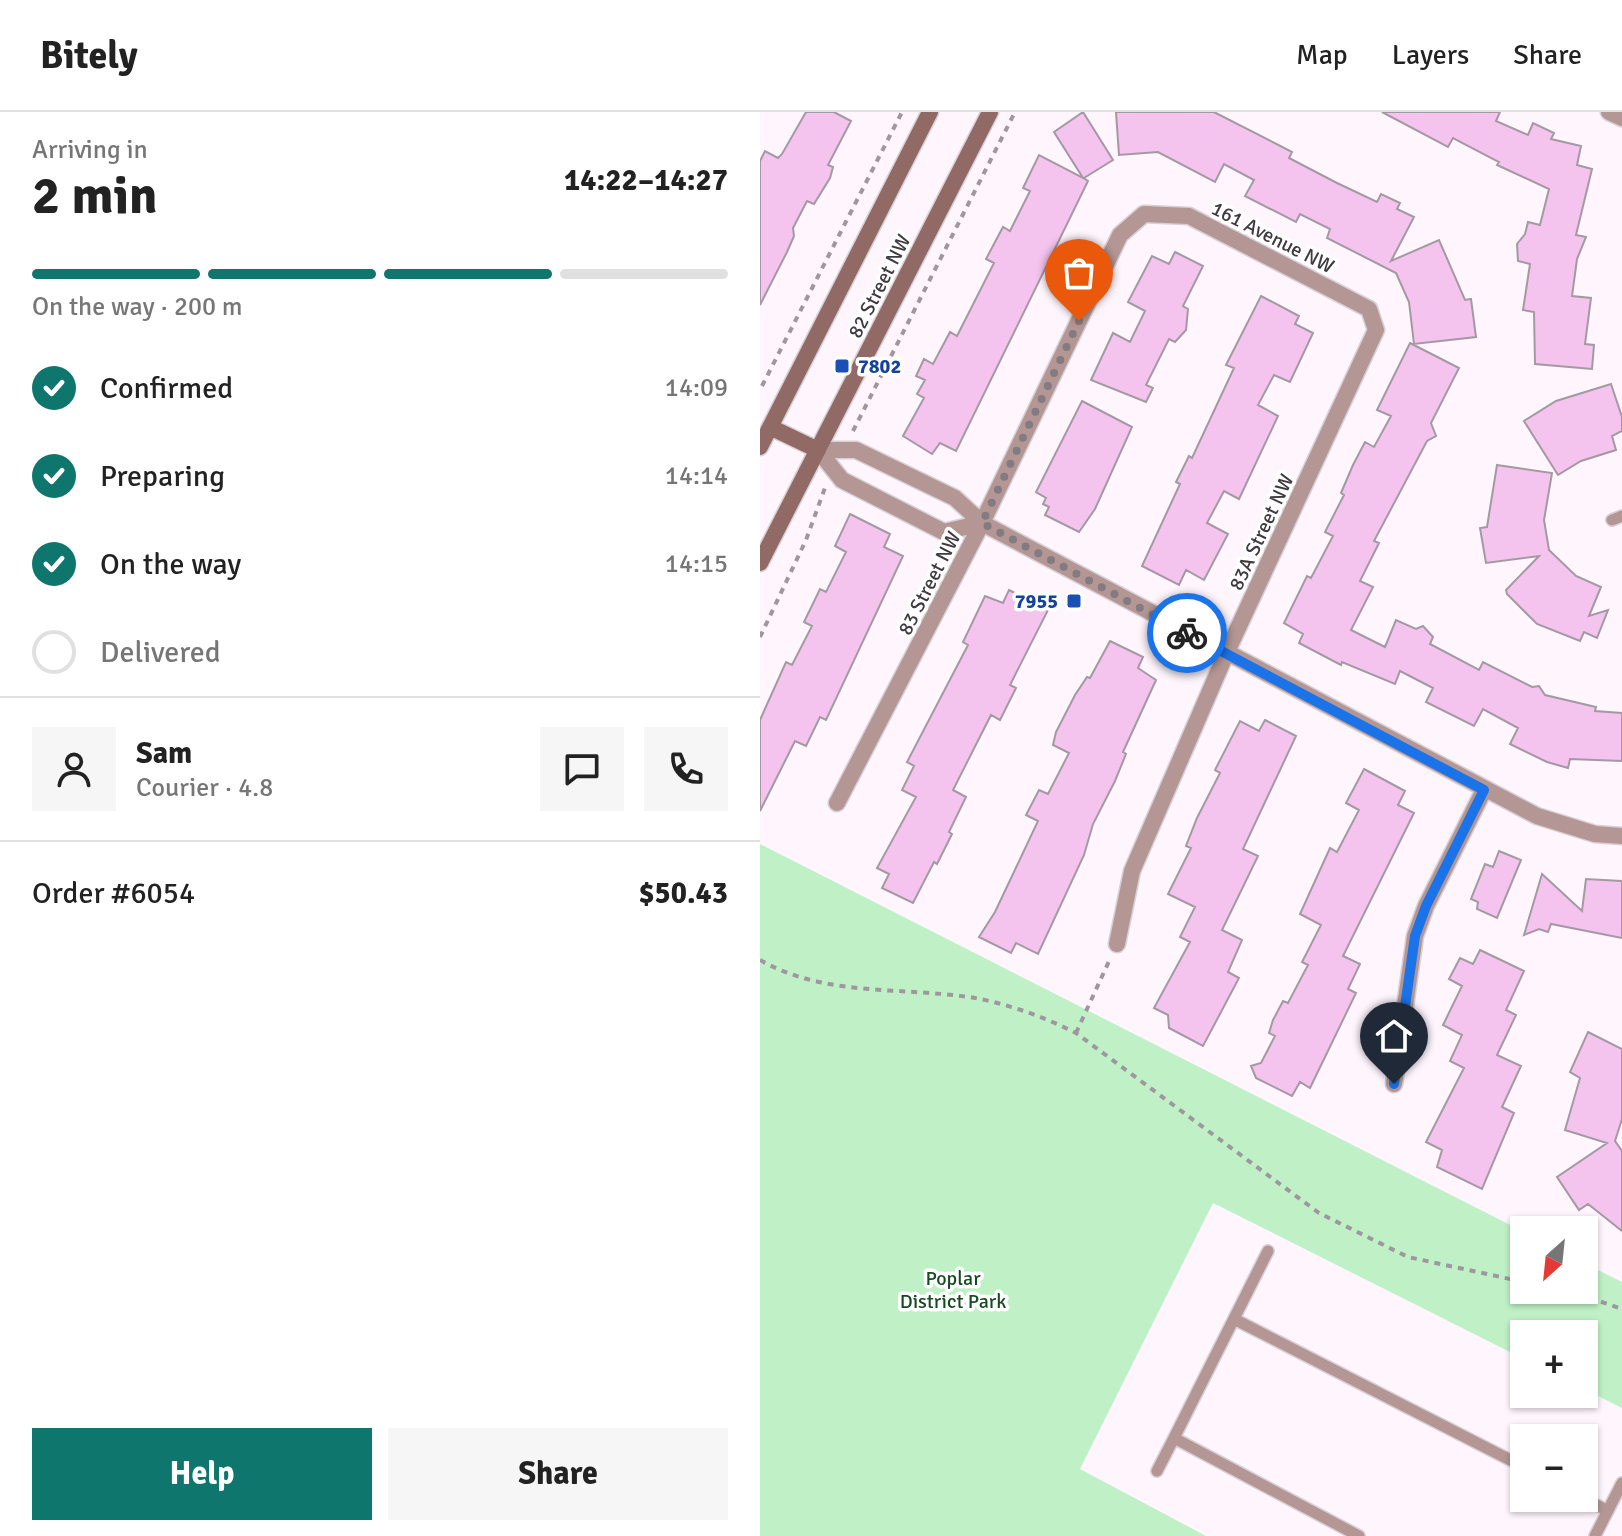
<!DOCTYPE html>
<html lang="en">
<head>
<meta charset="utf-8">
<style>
  body { margin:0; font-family:Signika,sans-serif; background:#f6f6f6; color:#222; height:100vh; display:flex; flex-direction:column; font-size:30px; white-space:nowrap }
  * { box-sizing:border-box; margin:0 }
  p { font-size:26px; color:#767676 }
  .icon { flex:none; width:44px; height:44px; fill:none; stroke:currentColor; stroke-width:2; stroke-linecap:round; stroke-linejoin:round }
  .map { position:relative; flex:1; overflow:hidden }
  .side { display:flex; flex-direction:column; background:#fff; width:760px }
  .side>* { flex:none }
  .needle { width:52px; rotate:207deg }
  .buttons { position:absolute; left:750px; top:1104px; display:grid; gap:16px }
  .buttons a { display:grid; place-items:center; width:88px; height:88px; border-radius:0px; background:#fff; box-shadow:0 2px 6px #0004; font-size:40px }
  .pin { position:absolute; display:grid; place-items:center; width:68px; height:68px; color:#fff; margin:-82px -34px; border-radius:50% 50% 50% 0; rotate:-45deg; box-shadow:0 0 8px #0007 }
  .pin .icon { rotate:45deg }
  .courier { position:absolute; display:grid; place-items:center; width:80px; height:80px; margin:-40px; border:6px solid #1a73e8; border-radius:50%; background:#fff; color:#222; box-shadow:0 2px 10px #0007 }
  .head em { font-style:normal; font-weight:700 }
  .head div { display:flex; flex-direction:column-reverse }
  .head { display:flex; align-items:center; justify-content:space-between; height:136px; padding:0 32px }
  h1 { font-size:52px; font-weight:700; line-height:60px }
  .bar { display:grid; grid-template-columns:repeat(4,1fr); gap:12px 8px; align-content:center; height:96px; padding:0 32px }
  .bar i { height:10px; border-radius:6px; background:#e0e0e0 }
  .bar .active { background:#0f766e }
  .bar p { grid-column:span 4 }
  .line { display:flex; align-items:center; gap:20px; padding:0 32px; border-top:2px solid #e0e0e0 }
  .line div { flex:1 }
  .round { display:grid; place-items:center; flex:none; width:84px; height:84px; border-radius:0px; background:#f6f6f6 }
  ol { padding:0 32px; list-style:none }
  li { display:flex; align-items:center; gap:24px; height:88px }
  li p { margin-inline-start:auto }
  li .icon { padding:8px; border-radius:50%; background:#0f766e; color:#fff; stroke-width:4 }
  li:last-child { color:#767676 }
  li i { width:44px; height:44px; border:4px solid #e0e0e0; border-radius:50% }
  .primary-button { display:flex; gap:16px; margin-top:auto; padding:16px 32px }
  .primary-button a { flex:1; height:92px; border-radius:0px; background:#0f766e; color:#fff; font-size:32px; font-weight:700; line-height:92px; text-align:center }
  .primary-button a+a { background:#f6f6f6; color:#222 }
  header { display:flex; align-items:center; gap:48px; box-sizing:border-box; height:112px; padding:0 40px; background:#fff; border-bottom:2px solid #e0e0e0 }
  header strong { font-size:38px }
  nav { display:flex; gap:44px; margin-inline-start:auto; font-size:28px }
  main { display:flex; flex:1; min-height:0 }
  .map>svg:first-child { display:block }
  .green { fill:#c0f1c6 }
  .building { fill:#f4c4ef; stroke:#a499a2; stroke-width:2 }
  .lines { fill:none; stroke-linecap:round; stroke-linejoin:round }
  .lane-casing { stroke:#d8d0d7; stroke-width:14 }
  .street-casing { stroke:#d8d0d7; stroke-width:19 }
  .secondary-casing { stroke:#d8d0d7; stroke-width:19 }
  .path { stroke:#9e979d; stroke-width:4; stroke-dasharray:6 6; stroke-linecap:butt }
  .lane { stroke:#b49794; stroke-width:11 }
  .street { stroke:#b49794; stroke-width:16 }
  .secondary { stroke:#916965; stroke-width:16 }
  .done { stroke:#827b81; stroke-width:8; stroke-dasharray:0 14.4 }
  .route { stroke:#1a73e8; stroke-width:10 }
  .transit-dot { fill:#1a4fb4; stroke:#fff; stroke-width:3 }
  .labels { text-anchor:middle; stroke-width:7; stroke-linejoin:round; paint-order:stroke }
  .street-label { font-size:20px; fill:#3f3a3e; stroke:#fff }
  .transit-label { font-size:20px; font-weight:bold; fill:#164399; stroke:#fff; text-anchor:start }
  .park-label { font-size:20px; fill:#164a22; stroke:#fff }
</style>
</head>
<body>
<header>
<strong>Bitely</strong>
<nav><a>Map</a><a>Layers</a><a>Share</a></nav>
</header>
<main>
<section class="side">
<div class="head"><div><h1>2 min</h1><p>Arriving in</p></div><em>14:22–14:27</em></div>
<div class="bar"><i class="active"></i><i class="active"></i><i class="active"></i><i></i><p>On the way · 200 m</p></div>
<ol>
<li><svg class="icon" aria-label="check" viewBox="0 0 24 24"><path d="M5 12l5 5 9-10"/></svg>Confirmed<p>14:09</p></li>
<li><svg class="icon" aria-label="check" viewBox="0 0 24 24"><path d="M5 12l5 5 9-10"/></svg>Preparing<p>14:14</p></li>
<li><svg class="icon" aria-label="check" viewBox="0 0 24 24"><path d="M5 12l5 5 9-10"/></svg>On the way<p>14:15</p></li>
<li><i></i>Delivered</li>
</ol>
<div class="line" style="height:144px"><a class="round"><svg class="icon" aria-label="person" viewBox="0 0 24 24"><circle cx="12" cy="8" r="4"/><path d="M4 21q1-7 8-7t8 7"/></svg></a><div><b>Sam</b><p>Courier · 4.8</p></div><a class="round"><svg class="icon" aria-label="chat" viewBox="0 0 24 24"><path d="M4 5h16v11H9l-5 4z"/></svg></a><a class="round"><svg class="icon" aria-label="phone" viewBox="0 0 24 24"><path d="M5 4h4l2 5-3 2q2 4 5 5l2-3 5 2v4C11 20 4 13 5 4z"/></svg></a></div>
<div class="line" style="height:104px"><div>Order #6054</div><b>$50.43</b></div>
<div class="primary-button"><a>Help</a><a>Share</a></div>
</section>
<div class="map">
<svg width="862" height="1424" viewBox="0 0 862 1424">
  <rect width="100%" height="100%" fill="#fef5fd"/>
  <path class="green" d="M0,732L764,1120V1178H824V1151L862,1170V1296L824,1277V1222H764V1247L453,1091L320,1357L446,1424H0Z"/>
  <path class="building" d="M46,0H74L91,9L68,53L73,55L70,66L54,92L47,89L33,116L34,124L27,140L0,193V49L5,39L18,46L22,42Z
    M323,0L353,48L324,66L328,69L196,339L180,331L172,342L143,324L164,286L157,282L165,268L156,264L164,247L173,252L190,220L197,224L234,151L226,147L243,115L250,119L270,79L263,76L279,43L323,66L294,20Z
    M356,0H454L532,40L529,46L577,71L617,90L621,82L640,91L637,97L654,105L631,149L679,128L705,188L711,187L716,225L654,232L649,190L636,161L567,126L570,117L540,102L536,110L485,84L494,68L464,52L455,70L398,40L359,43Z
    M622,0H740L736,9L768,23L773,11L794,21L791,27L821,34L817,53L832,57L816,123L826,125L817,147L812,184L831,186L825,232L834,233L832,257L775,252L774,200L763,198L770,152L758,149L757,132L765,122L768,110L780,113L789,77L737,53L739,50L693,26L688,35Z
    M415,140L443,154L423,194L428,197L426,218L415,230L409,227L386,273L393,276L386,290L331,268L353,221L370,230L385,199L368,190L392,144L409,152Z
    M501,184L539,204L535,212L553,221L530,270L514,263L498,293L518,304L479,387L464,379L447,411L468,422L444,468L426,458L419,473L382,454L420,372L416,370L429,344L432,346L474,256L466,253Z
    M650,231L699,256L671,311L676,324L667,329L614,429L619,431L600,469L613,475L591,518L625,535L636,508L656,517L663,514L673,525L670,532L719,558L723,550L772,575L779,574L785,583L836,595L835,599L862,601V649L810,647L808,656L787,650L750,632L758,616L723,597L714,614L666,590L673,576L640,559L635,572L582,550L581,553L539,531L543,522L524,511L547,464L551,466L573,424L565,420L584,383L581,381L593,353L605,330L614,335L631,304L617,298Z
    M851,272L862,305V319L852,324L856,338L821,349L798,363L764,309L796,289Z
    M322,289L372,315L335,397L319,420L285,403L289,395L283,392L286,386L276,380Z
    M737,353L792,361L784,408L789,438L816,464L841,475L829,504L848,498L837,526L824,520L820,529L777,512L747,482L746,478L779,444L726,451L720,416L727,415Z
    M90,402L130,422L124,435L143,444L66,608L60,605L46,634L35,629L0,699V608L26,550L32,553L52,514L44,510L60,477L66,480L86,440L75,434Z
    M249,478L288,498L250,573L256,576L240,608L231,603L193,678L206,685L189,720L192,722L177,752L174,750L153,791L122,776L129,762L117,756L156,685L142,678L154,654L147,650L208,533L203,530L225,484L243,491Z
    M350,529L383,545L378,556L396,568L363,640L366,642L355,669L333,712L324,743L278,842L256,831L251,841L219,825L235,800L278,709L266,703L279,678L288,682L309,641L293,633L296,620L315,583L327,565L330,566Z
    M505,608L536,624L483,737L498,744L462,818L482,828L468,860L479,866L443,934L409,916L408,903L394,896L430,830L420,825L435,795L408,782L431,736L426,734L437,706L460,661L455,658L480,609L499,619Z
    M604,657L645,679L638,693L654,701L583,844L600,852L588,877L596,881L550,976L540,970L532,984L496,966L491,954L501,951L515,924L509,921L513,908L523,889L528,891L548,853L542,850L561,813L540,802L570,736L577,740L599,698L586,691Z
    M739,739L761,748L737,806L717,797L718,790L711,787L725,752L733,755Z
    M782,762L822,799L826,767L862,769V826L791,812L788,820L779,817L764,823Z
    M720,838L764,859L746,898L756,903L737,943L761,954L742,995L754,1001L722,1077L677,1055L682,1038L666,1030L704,956L690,949L702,923L683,913L702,874L689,867L700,846L713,852Z
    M828,920L862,937V1007L855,1029L862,1039V1119L828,1092L819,1098L797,1065L847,1031L805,1018L820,966L810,960Z"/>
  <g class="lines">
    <g class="lane-casing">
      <path id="lane" d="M852,408L862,404
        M474,1207L764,1355
        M414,1326L508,1139
        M397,1359L414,1326L599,1424
        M823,1386L848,1399
        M835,1424L862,1371"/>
    </g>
    <g class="street-casing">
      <path id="street" d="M849,0L862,6
        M58,338H96L195,386L222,411L777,704L835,722L862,724
        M58,338L82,368L184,420L222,411
        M77,691L222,411L360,123L384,102L429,104L609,197L616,218L466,542L372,759L357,832
        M634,972L655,824L666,794L724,678"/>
    </g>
    <g class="secondary-casing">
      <path id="secondary" d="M10,315L58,338
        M0,335L170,0
        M0,451L230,0"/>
    </g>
    <path class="path" d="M2,274L142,0
      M93,319L255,0
      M0,525L46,428L66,373
      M0,848C60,882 127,876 193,883C235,887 278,902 316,921L559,1101L648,1145L764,1170
      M316,921L350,847
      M807,1178L862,1197"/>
    <use href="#lane" class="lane"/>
    <use href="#street" class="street"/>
    <use href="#secondary" class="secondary"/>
  </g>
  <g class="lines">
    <path class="done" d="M319,209L222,411L427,521"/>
    <path class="route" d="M427,521L724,678L666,794L655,824L634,972"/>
  </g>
  <g class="transit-dot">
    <rect x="74" y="246" width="16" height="16" rx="4"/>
    <rect x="306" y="481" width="16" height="16" rx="4"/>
  </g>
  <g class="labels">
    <g class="street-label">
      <text transform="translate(513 125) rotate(27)" y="7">161 Avenue NW</text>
      <text transform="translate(119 174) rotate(-63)" y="7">82 Street NW</text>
      <text transform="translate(501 420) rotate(-65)" y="7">83A Street NW</text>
      <text transform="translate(169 471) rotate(-63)" y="7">83 Street NW</text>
    </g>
    <g class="transit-label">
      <text x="98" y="261">7802</text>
      <text x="298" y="496" text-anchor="end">7955</text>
    </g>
    <g class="park-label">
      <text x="193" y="1173">Poplar<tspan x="193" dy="23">District Park</tspan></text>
    </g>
  </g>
</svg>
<div class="buttons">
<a><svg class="needle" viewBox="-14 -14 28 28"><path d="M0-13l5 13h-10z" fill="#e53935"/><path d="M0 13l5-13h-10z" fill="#767676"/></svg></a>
<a>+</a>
<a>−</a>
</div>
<div class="pin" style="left:319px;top:209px;background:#ea580c"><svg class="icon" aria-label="bag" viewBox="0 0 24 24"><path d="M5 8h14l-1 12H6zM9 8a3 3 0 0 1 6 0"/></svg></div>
<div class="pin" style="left:634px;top:972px;background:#1f2937"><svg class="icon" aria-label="home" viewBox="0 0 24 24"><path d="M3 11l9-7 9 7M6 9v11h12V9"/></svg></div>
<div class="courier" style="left:427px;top:521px"><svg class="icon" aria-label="bike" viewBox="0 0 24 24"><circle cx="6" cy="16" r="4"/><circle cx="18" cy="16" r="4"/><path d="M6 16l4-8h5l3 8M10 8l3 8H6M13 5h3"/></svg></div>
</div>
</main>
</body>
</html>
